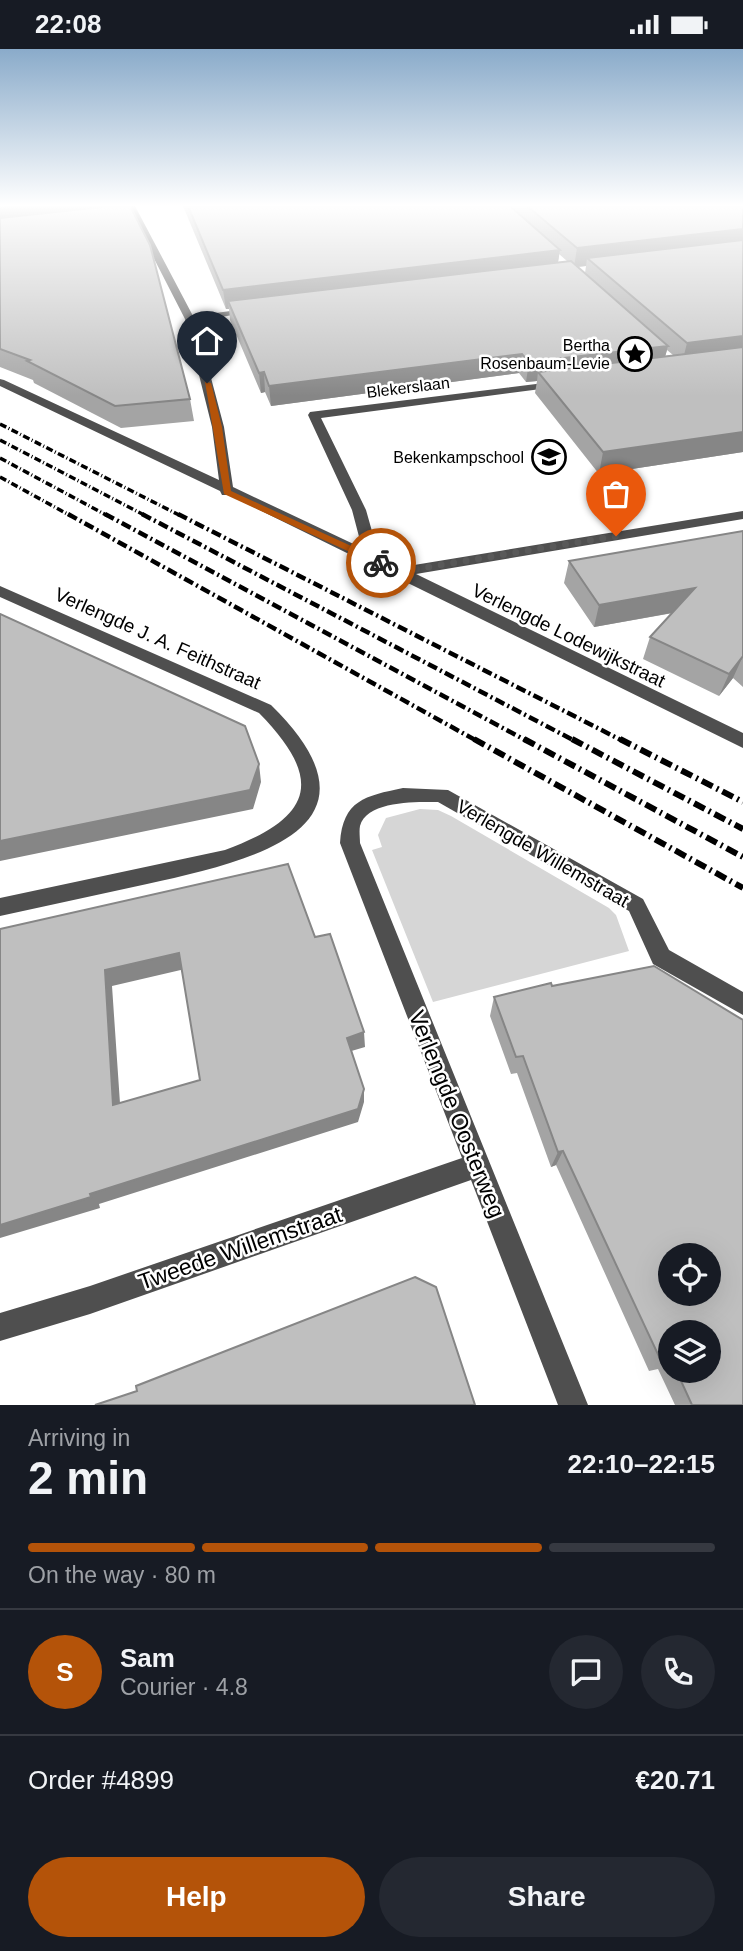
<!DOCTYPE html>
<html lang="en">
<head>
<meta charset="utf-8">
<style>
  body { margin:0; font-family:Arial,sans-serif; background:#242831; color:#f1f3f6; height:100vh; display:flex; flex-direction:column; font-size:26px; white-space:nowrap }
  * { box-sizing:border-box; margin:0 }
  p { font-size:23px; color:#9ea1a6 }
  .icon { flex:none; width:38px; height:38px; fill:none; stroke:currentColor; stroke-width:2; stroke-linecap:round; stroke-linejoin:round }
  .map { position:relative; height:1356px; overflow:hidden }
  .side { display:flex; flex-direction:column; background:#171b24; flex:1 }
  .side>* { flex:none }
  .controls { position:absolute; left:658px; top:1194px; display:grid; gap:14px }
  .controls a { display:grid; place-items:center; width:63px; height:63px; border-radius:50%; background:#171b24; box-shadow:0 7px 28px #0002; font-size:35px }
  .pin { position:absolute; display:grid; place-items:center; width:60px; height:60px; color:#fff; margin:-72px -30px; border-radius:50% 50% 50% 0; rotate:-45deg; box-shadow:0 0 7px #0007 }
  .pin .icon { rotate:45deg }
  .courier { position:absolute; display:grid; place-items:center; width:70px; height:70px; margin:-35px; border:5px solid #b45309; border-radius:50%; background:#fff; color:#222; box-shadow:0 2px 9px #0007 }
  .overview em { font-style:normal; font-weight:700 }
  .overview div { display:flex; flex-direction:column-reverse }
  .overview { display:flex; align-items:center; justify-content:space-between; height:119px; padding:0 28px }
  h1 { font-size:46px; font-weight:700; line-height:52px }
  .bar { display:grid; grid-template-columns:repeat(4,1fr); gap:10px 7px; align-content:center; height:84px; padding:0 28px }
  .bar i { height:9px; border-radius:5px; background:#363941 }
  .bar .active { background:#b45309 }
  .bar p { grid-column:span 4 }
  .line { display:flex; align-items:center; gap:18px; padding:0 28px; border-top:2px solid #363941 }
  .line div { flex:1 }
  .round { display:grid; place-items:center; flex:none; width:74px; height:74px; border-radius:37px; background:#242831 }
  .primary-button { display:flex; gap:14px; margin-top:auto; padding:14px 28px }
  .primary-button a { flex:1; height:80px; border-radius:42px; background:#b45309; color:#fff; font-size:28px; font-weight:700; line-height:80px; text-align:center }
  .primary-button a+a { background:#242831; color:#f1f3f6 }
  .status { display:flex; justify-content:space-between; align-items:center; height:49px; padding:0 35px; background:#171b24; direction:ltr }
  .status svg { height:19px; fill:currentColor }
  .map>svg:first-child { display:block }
  .green { fill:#d6d6d6 }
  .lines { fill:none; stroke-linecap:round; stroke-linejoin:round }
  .minor { fill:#4f4f4f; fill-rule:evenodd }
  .rail-far2 { stroke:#000; stroke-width:3.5; stroke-dasharray:7 2.5 1 2.5; stroke-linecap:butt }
  .rail-far1 { stroke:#000; stroke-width:4.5; stroke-dasharray:10 3.5 2 3.5; stroke-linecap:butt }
  .rail { stroke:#000; stroke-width:6; stroke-dasharray:12 4.5 2 4.5; stroke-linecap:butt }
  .wall { fill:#a4a4a4; fill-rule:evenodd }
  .shaded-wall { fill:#868686 }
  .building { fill:#bfbfbf; stroke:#868686; stroke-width:2; fill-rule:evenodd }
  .route { fill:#b45309 }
  .done { stroke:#595959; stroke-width:7; stroke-dasharray:0 12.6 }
  .labels { text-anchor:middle; stroke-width:5; stroke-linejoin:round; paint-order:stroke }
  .far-poi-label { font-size:16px; fill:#000; stroke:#fff; text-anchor:end }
  .far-street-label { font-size:16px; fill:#000; stroke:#fff }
  .street-label { font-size:19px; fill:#000; stroke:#fff }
  .near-street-label { font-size:23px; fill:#000; stroke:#fff }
</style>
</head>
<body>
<div class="status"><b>22:08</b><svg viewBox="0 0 49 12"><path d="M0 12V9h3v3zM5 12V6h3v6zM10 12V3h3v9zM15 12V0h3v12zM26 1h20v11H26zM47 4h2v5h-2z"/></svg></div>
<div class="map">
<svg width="743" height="1356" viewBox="0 0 743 1356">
  <rect width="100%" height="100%" fill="#fff"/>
  <path class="green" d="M420,760L438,761L451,767L609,859L616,866L629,902L433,953L372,801L382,798L378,786L386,769Z"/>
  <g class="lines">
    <path class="minor" d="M127,157H135L193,267L253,259L258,262L196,272L224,378L233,438L362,499L352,461L308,366L310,363L560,332L564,333V337L321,369L366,461L379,507L402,518L743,462V470L416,525L743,684V699L229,446H222L220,442L0,337V330L4,331L219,431L212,378L185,270Z
      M0,537L271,656C398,781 248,812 147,835C98,846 49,856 0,867V849L225,801C312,769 326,732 259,664L0,548Z
      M403,739L448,741L643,850L669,901L743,943V966L653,915L629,862L438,753C418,753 367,751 360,777C359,782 360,789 360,794L588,1356H558L471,1131L90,1265L0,1292V1264L90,1237L462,1109L340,794C343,751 365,747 403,739Z"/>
    <path class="rail-far2" d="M0,375L181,467
      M0,391L146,467
      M0,409L108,467
      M0,428L71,467"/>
    <path class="rail-far1" d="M68,465L477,692
      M105,465L527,692
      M142,465L575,692
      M178,465L623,692"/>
    <path class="rail" d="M474,690L743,839
      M524,690L743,808
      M572,690L743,780
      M620,690L743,753"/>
  </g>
  <path class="wall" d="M0,157L190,350L194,372L121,379L34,334L33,331L0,318Z
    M183,157H743V403L599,425L535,344L537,332L526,333L519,324L271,357L265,343L261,344L230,271L229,260H226ZM559,205L567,212L558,213ZM586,217L585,224L578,218ZM667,301L673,306L665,307Z
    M743,482V638L733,629L719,647L643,610L650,588L673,564L594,578L564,534L569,512Z
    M494,948L743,1356H675L658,1320L649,1322L556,1116L551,1118L517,1024L511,1025L490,967ZM670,1283L709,1321H670Z"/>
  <path class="shaded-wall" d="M9,157H127L0,177V158Z
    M743,180V198L587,209L586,217L574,218L577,199Z
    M560,201L557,220L228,252L229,260H226L223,241Z
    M743,287V306L682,314L687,294Z
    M668,297L663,316L538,323L537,332L526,333L529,313Z
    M522,305L519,324L271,357L269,337Z
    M264,323L265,343L261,344L259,324Z
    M743,383V403L599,425L603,403Z
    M695,539L688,561L594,578L599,556Z
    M743,607L733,629L719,647L729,625Z
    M259,715L261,733L253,760L0,812V792Z
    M179,904L185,920L112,937L121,1069L113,1056L105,921Z
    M364,983L365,998L348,1003L347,989Z
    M364,1040V1053L358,1073L99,1155L100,1159L0,1189V1176L90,1145Z
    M563,1102L556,1116L551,1118L558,1103Z"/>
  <path class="building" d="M110,157H130L150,196L190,350L115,357L27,312L30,311L0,300V169Z
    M188,157H510L560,201L223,241Z
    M527,157H743V180L577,199Z
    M743,191V287L687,294L587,209Z
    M571,212L668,297L529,313L522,305L269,337L264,323L259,324L228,252Z
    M743,298V383L603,403L538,323Z
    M743,482V607L729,625L650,588L695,539L599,556L569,512Z
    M0,565L245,677L259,715L250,741L0,792Z
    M288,815L315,888L330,885L364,983L347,989L364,1040L358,1060L90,1145L91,1148L0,1176V880ZM179,904L200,1031L113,1056L105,921Z
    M654,917L743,971V1356H692L676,1321H709V1283H670V1313L662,1314L563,1102L558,1103L523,1007L516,1008L494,948L551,934L552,937ZM670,1206H709V1244H670Z
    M415,1228L436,1238L475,1356H95L137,1342L136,1337Z"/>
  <linearGradient id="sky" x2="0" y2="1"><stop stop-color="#8aabca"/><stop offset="0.45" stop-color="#fff"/><stop offset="1" stop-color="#fff" stop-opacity="0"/></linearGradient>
  <rect width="743" height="347" fill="url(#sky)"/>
  <path class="route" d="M205,333L211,334L222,378L231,442L384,512V516H378L224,445Z"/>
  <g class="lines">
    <path class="done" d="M381,514L398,523L616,487"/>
  </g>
  <defs>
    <g id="sight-ring" transform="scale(1.75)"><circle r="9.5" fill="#fff" stroke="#000" stroke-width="1.5"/><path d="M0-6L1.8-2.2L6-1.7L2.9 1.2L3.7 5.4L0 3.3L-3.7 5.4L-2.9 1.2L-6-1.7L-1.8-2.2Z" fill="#000"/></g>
    <g id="school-ring" transform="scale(1.75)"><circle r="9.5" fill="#fff" stroke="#000" stroke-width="1.5"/><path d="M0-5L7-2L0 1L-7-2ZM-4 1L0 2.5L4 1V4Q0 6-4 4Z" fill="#000"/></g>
  </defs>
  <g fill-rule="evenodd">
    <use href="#sight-ring" x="635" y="305"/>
    <use href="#school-ring" x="549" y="408"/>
  </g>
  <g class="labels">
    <g class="far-poi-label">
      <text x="610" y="302">Bertha<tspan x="610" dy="18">Rosenbaum-Levie</tspan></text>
      <text x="524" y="414">Bekenkampschool</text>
    </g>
    <g class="far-street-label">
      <text transform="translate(408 338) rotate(-7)" y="6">Blekerslaan</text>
    </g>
    <g class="street-label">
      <text transform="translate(569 586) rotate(26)" y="7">Verlengde Lodewijkstraat</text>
      <text transform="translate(158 589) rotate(24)" y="7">Verlengde J. A. Feithstraat</text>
      <text transform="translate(543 804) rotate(30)" y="7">Verlengde Willemstraat</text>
    </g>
    <g class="near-street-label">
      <text transform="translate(457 1065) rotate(68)" y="8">Verlengde Oosterweg</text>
      <text transform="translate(240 1199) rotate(-19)" y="8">Tweede Willemstraat</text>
    </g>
  </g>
</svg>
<div class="controls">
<a><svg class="icon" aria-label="locate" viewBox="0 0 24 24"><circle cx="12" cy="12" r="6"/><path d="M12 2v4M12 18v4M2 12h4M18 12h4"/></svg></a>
<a><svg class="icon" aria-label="layers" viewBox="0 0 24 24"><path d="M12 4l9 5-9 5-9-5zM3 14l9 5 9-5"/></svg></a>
</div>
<div class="pin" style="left:616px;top:487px;background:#ea580c"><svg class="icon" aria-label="bag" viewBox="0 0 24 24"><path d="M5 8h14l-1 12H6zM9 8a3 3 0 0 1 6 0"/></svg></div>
<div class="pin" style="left:207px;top:334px;background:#1f2937"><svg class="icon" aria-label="home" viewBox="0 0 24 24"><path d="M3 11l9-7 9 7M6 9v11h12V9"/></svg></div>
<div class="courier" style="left:381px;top:514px"><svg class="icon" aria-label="bike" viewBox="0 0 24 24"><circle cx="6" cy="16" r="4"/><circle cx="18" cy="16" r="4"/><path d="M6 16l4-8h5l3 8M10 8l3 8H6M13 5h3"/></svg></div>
</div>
<section class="side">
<div class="overview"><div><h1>2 min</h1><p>Arriving in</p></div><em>22:10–22:15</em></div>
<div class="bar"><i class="active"></i><i class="active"></i><i class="active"></i><i></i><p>On the way · 80 m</p></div>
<div class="line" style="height:126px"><b class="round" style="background:#b45309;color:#fff">S</b><div><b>Sam</b><p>Courier · 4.8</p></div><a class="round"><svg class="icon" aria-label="chat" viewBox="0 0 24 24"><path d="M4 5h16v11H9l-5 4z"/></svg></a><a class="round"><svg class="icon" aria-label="phone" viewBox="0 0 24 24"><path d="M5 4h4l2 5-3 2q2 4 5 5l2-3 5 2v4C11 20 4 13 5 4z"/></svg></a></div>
<div class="line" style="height:91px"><div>Order #4899</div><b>€20.71</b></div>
<div class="primary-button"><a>Help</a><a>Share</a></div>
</section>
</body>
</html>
